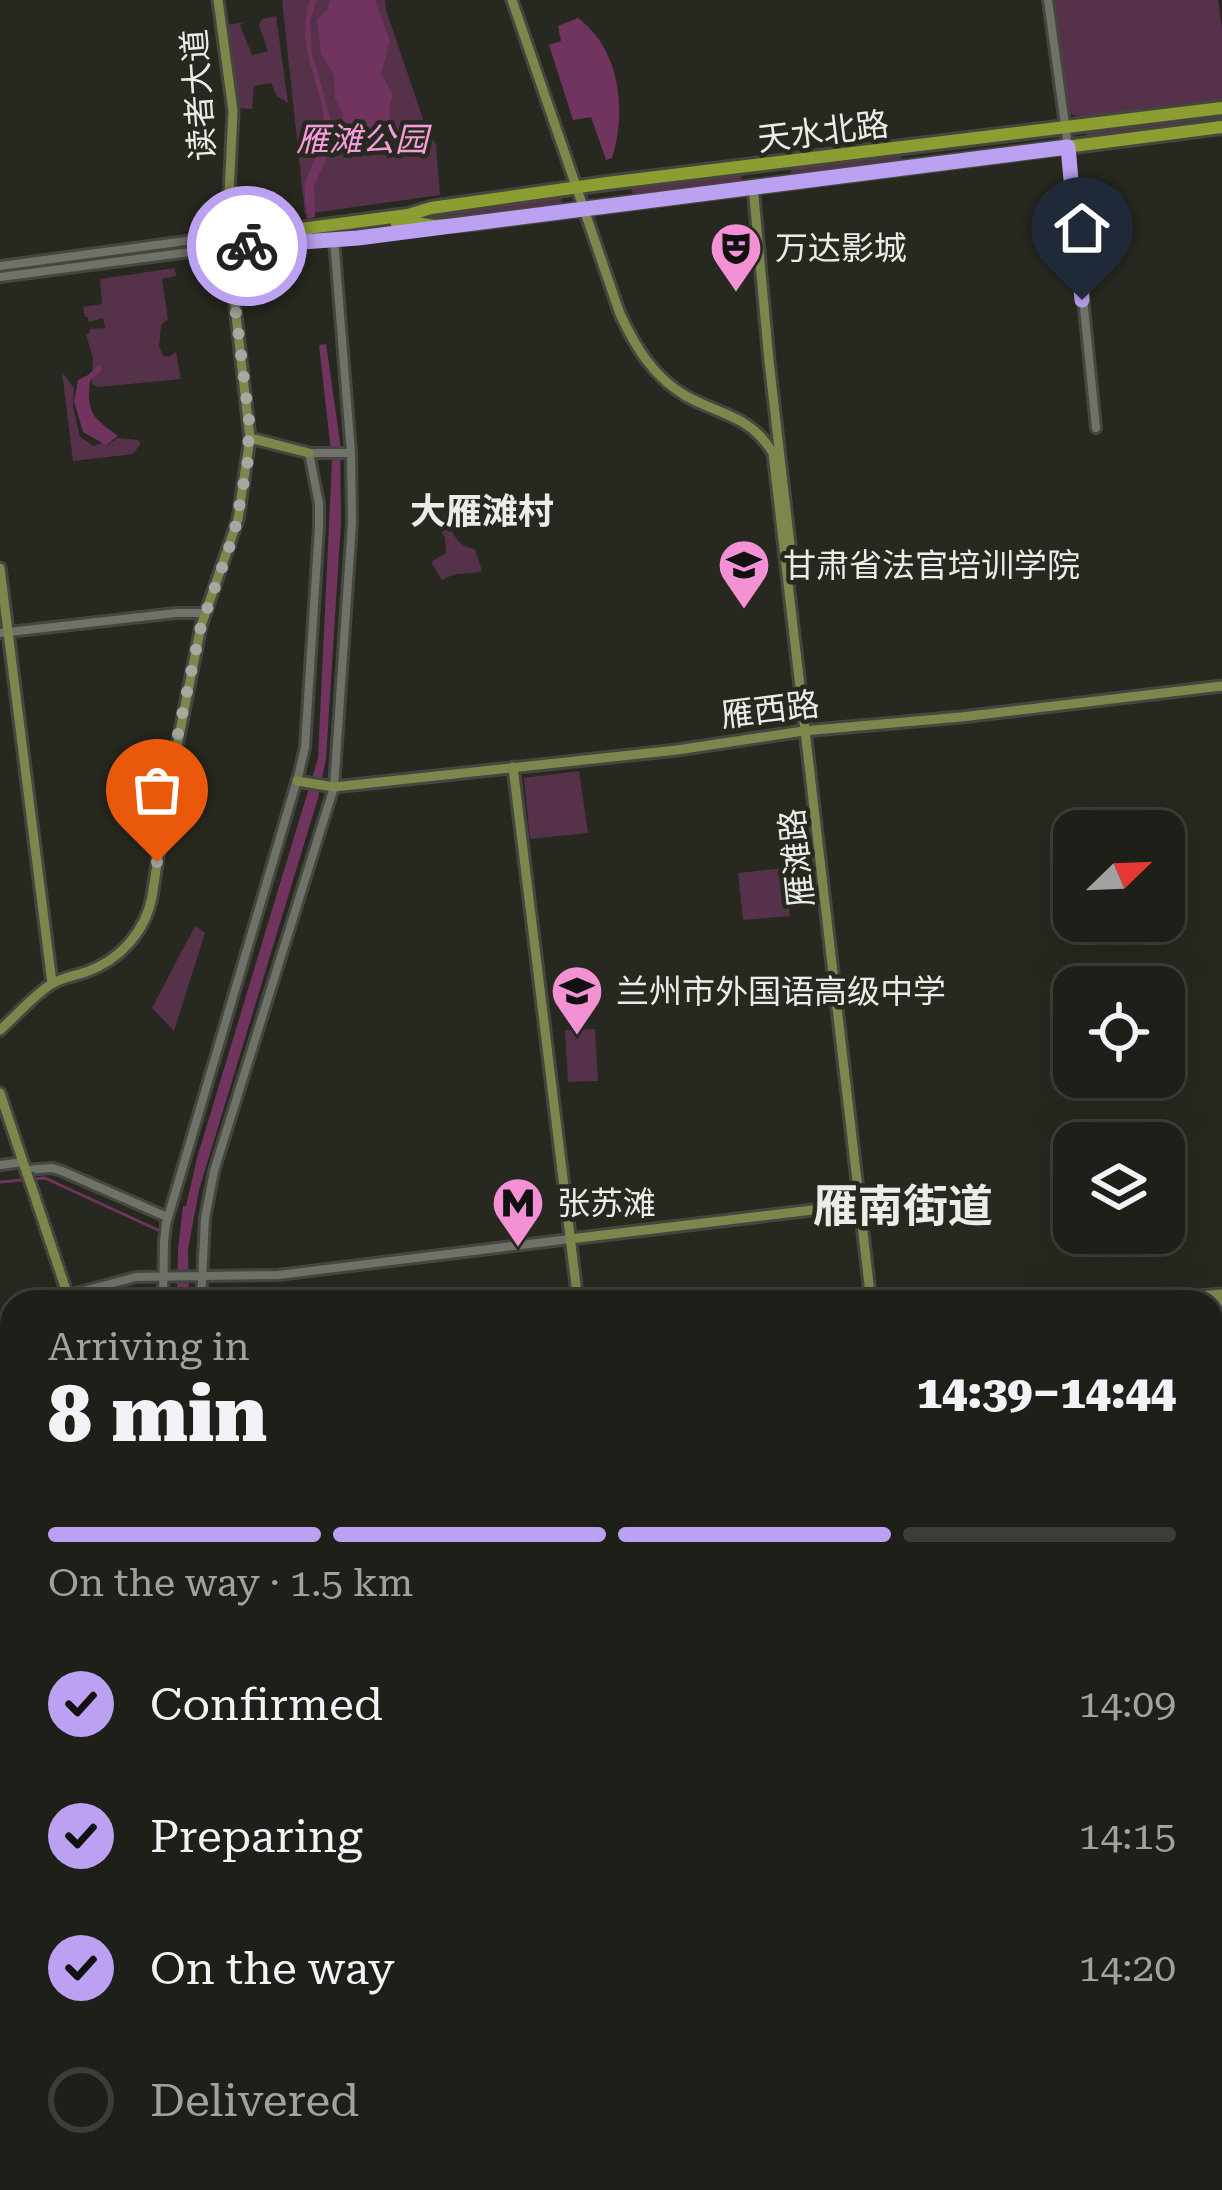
<!DOCTYPE html>
<html lang="en">
<head>
<meta charset="utf-8">
<style>
  body { margin:0; font-family:"Roboto Serif","Noto Sans SC",serif; background:#252721; color:#f1f3f6; height:100vh; display:flex; flex-direction:column; font-size:45px; white-space:nowrap }
  * { box-sizing:border-box; margin:0 }
  p { font-size:39px; color:#a0a2a2 }
  .icon { flex:none; width:66px; height:66px; fill:none; stroke:currentColor; stroke-width:2; stroke-linecap:round; stroke-linejoin:round }
  .map { position:relative; flex:1; overflow:hidden }
  .drawer { position:absolute; left:0px; top:1290px; width:1224px; height:900px; display:flex; flex-direction:column; background:#1d1f18; border-radius:36px 36px 0 0; box-shadow:0 12px 48px #0002,0 0 0 3px #3b3d37 }
  .drawer>* { flex:none }
  .needle { width:78px; rotate:67deg }
  .tools { position:absolute; left:1053px; top:810px; display:grid; gap:24px }
  .tools a { display:grid; place-items:center; width:132px; height:132px; border-radius:24px; background:#1d1f18; box-shadow:0 12px 48px #0002,0 0 0 3px #3b3d37; font-size:60px }
  .pin { position:absolute; display:grid; place-items:center; width:102px; height:102px; color:#fff; margin:-123px -51px; border-radius:50% 50% 50% 0; rotate:-45deg; box-shadow:0 0 12px #0007 }
  .pin .icon { rotate:45deg }
  .courier { position:absolute; display:grid; place-items:center; width:120px; height:120px; margin:-60px; border:9px solid #bca0f2; border-radius:50%; background:#fff; color:#222; box-shadow:0 3px 15px #0007 }
  .summary em { font-style:normal; font-weight:800 }
  .summary div { display:flex; flex-direction:column-reverse }
  .summary { display:flex; align-items:center; justify-content:space-between; height:204px; padding:0 48px }
  h1 { font-size:78px; font-weight:800; line-height:90px }
  .bar { display:grid; grid-template-columns:repeat(4,1fr); gap:18px 12px; align-content:center; height:144px; padding:0 48px }
  .bar i { height:15px; border-radius:9px; background:#3b3d37 }
  .bar .on { background:#bca0f2 }
  .bar p { grid-column:span 4 }
  ol { padding:0 48px; list-style:none }
  li { display:flex; align-items:center; gap:36px; height:132px }
  li p { margin-inline-start:auto }
  li .icon { padding:12px; border-radius:50%; background:#bca0f2; color:#111; stroke-width:4 }
  li:last-child { color:#a0a2a2 }
  li i { width:66px; height:66px; border:6px solid #3b3d37; border-radius:50% }
  .map>svg:first-child { display:block }
  .green { fill:#56314a }
  .water { fill:#70345e }
  .lines { fill:none; stroke-linecap:round; stroke-linejoin:round }
  .stream { stroke:#70345e; stroke-width:3 }
  .primary-tunnel { stroke:#44463e; stroke-width:12; stroke-dasharray:12 6; stroke-linecap:butt }
  .tertiary-casing { stroke:#45463f; stroke-width:14 }
  .secondary-casing { stroke:#45463f; stroke-width:15 }
  .primary-casing { stroke:#45463f; stroke-width:18 }
  .tertiary { stroke:#6f7268; stroke-width:8 }
  .secondary { stroke:#7d874c; stroke-width:9 }
  .primary { stroke:#8c9d31; stroke-width:12 }
  .tertiary-bridge-casing { stroke:#45463f; stroke-width:14; stroke-linecap:butt }
  .secondary-bridge-casing { stroke:#45463f; stroke-width:15; stroke-linecap:butt }
  .tertiary-bridge { stroke:#6f7268; stroke-width:8 }
  .secondary-bridge { stroke:#7d874c; stroke-width:9 }
  .done { stroke:#a6a8a1; stroke-width:12; stroke-dasharray:0 21.6 }
  .route { stroke:#bca0f2; stroke-width:15 }
  .labels { text-anchor:middle; stroke-width:9; stroke-linejoin:round; paint-order:stroke }
  .street-label { font-size:33px; fill:#ebece7; stroke:#272920 }
  .park-label { font-size:33px; font-style:italic; fill:#f79cda; stroke:#272920 }
  .poi-label { font-size:33px; fill:#ebece7; stroke:#272920; text-anchor:start }
  .neighbourhood-label { font-size:36px; font-weight:bold; fill:#ebece7; stroke:#272920 }
  .district-label { font-size:45px; font-weight:bold; fill:#ebece7; stroke:#272920 }
</style>
</head>
<body>
<div class="map">
<svg width="1222" height="2190" viewBox="0 0 1222 2190">
  <rect width="100%" height="100%" fill="#272920"/>
  <path class="green" d="M282,0H385L386,10L424,122L436,144L440,195L305,214Z
    M1053,0H1218L1222,30V99L1078,117L1071,114L1065,102Z
    M276,16L288,103L277,96L271,83L254,86L252,109L238,108L227,25L245,22L240,25L252,55L268,51L259,25L262,19Z
    M1222,113V123L1088,140L1086,130Z
    M901,153L902,163L792,178L790,168Z
    M741,174L742,184L633,198L632,188Z
    M561,196L562,205L466,217L411,219L468,206Z
    M275,246L280,295L242,301L238,267L252,249Z
    M175,268L176,276L162,279L168,319L161,325L159,346L163,356L169,357L176,352L181,379L98,387L92,384L93,358L86,334L90,333V329L105,328L103,318L89,322L88,317H85L83,307L102,304L100,279Z
    M62,372L74,388L73,407L80,437L94,446L102,443L107,445L118,438L138,440L141,443L133,454L73,461Z
    M445,515C452,531 456,547 475,549L482,571C464,576 460,570 442,580L431,562L446,553L445,538L435,521Z
    M579,771L588,833L530,839L524,778Z
    M785,868L790,916L743,920L738,873Z
    M195,926L205,933L174,1031L152,1008Z
    M595,1029L598,1081L568,1082L565,1030Z"/>
  <path class="water" d="M310,0H317L310,20L312,52L333,128L326,159L314,186L315,217L307,219C306,207 303,192 306,181C313,159 326,144 324,119C319,76 295,46 310,0Z
    M330,0H375L390,41L381,74L393,94L389,108L390,120L401,129V138C391,140 381,137 370,139C360,140 357,146 347,144L342,113L335,98L334,75L321,54L317,19L327,10Z
    M578,18C620,49 627,110 612,158L606,160L591,117L573,120L549,45L561,41L558,26Z
    M326,344L340,442L341,522L326,759L318,798L199,1190L188,1249L189,1302H177L178,1250L183,1206H186L197,1158L318,758L332,461L319,345Z
    M100,364L102,370L90,381C86,414 94,418 118,436L106,445L83,432L74,401L78,380L88,375Z"/>
  <g class="lines">
    <path class="stream" d="M0,1182L45,1178L160,1231"/>
    <path class="primary-tunnel" d="M197,248L270,238"/>
    <g class="tertiary-casing">
      <path id="tertiary" d="M1048,0L1068,147L1096,428
        M0,266L275,229
        M0,277L205,250L358,238L426,228
        M0,633L176,613H204
        M0,1165L23,1162
        M26,1170L52,1168L62,1171L167,1217
        M166,1224L299,773L305,747L319,527V504L309,453H351
        M68,1295L136,1277L278,1275L570,1239
        M163,1302L164,1241
        M201,1302L205,1218L214,1171L334,787L352,523L351,453L334,239
        M0,2110L12,2109
        M1106,2178L1107,2190
        M451,2190L454,2178
        M490,2190L492,2178"/>
    </g>
    <g class="secondary-casing">
      <path id="secondary" d="M512,0L620,314C635,346 653,377 686,396C722,416 750,415 773,453L871,1302
        M753,186L769,361L790,545
        M250,438L309,453
        M0,568L52,983
        M513,767L578,1302
        M297,781L334,787L677,750L803,731L961,717L1222,686
        M0,1030C16,1016 32,997 50,985C60,978 74,976 86,972C120,960 145,932 152,897L168,791L201,626L238,519L250,438L227,236L233,111L218,0
        M0,1093L27,1174
        M31,1185L70,1302
        M570,1239L863,1204
        M1135,1302L1222,1294
        M1212,1303L1222,1302
        M1212,1901L1222,1900
        M1212,1908L1222,1906
        M141,2178L142,2190
        M685,2178L686,2190
        M980,2178L981,2190
        M723,2190L817,2178"/>
    </g>
    <g class="primary-casing">
      <path id="primary" d="M397,224L410,222L434,226L473,223L1222,127
        M270,233L408,215L431,208L607,183L1222,108"/>
    </g>
    <use href="#tertiary" class="tertiary"/>
    <use href="#secondary" class="secondary"/>
    <use href="#primary" class="primary"/>
    <g class="tertiary-bridge-casing">
      <path id="tertiary-bridge" d="M164,1241L166,1224"/>
    </g>
    <g class="secondary-bridge-casing">
      <path id="secondary-bridge" d="M27,1174L31,1185"/>
    </g>
    <use href="#tertiary-bridge" class="tertiary-bridge"/>
    <use href="#secondary-bridge" class="secondary-bridge"/>
  </g>
  <g class="lines">
    <path class="done" d="M157,862L175,748L201,626L234,534L248,460L249,420L228,248L247,246"/>
    <path class="route" d="M247,246L358,238L1068,147L1082,300"/>
  </g>
  <defs>
    <g id="theatre-pin" transform="scale(2.7)"><path d="M0 17L-7.5 6A9.5 9.5 0 1 1 7.5 6Z" fill="#f491d4" stroke="#272920"/><path d="M-5-5.5Q0-4 5-5.5V0Q5 5 0 6Q-5 5-5 0ZM-3.3-2.5H-1v1.5H-3.3ZM1-2.5H3.3v1.5H1ZM-2.8 1Q0 5.5 2.8 1Z" fill="#111"/></g>
    <g id="university-pin" transform="scale(2.7)"><path d="M0 17L-7.5 6A9.5 9.5 0 1 1 7.5 6Z" fill="#f491d4" stroke="#272920"/><path d="M0-5L7-2L0 1L-7-2ZM-4 1L0 2.5L4 1V4Q0 6-4 4Z" fill="#111"/></g>
    <g id="metro-pin" transform="scale(2.7)"><path d="M0 17L-7.5 6A9.5 9.5 0 1 1 7.5 6Z" fill="#f491d4" stroke="#272920"/><path d="M-5.5 5V-5H-3L0 0L3-5H5.5V5H3V-.5L0 4L-3-.5V5Z" fill="#111"/></g>
  </defs>
  <g fill-rule="evenodd">
    <use href="#theatre-pin" x="736" y="248"/>
    <use href="#university-pin" x="744" y="565"/>
    <use href="#university-pin" x="577" y="991"/>
    <use href="#metro-pin" x="518" y="1203"/>
  </g>
  <g class="labels">
    <g class="street-label">
      <text transform="translate(198 95) rotate(-94)" y="12">读者大道</text>
      <text transform="translate(823 131) rotate(-7)" y="12">天水北路</text>
      <text transform="translate(770 709) rotate(-7)" y="12">雁西路</text>
      <text transform="translate(796 858) rotate(-96)" y="12">雁滩路</text>
    </g>
    <g class="park-label">
      <text x="362" y="151">雁滩公园</text>
    </g>
    <g class="poi-label">
      <text x="775" y="260">万达影城</text>
      <text x="783" y="577">甘肃省法官培训学院</text>
      <text x="616" y="1003">兰州市外国语高级中学</text>
      <text x="557" y="1215">张苏滩</text>
    </g>
    <g class="neighbourhood-label">
      <text x="482" y="524">大雁滩村</text>
    </g>
    <g class="district-label">
      <text x="903" y="1222">雁南街道</text>
    </g>
  </g>
</svg>
<div class="tools">
<a><svg class="needle" viewBox="-14 -14 28 28"><path d="M0-13l5 13h-10z" fill="#e53935"/><path d="M0 13l5-13h-10z" fill="#a0a2a2"/></svg></a>
<a><svg class="icon" aria-label="locate" viewBox="0 0 24 24"><circle cx="12" cy="12" r="6"/><path d="M12 2v4M12 18v4M2 12h4M18 12h4"/></svg></a>
<a><svg class="icon" aria-label="layers" viewBox="0 0 24 24"><path d="M12 4l9 5-9 5-9-5zM3 14l9 5 9-5"/></svg></a>
</div>
<div class="pin" style="left:157px;top:862px;background:#ea580c"><svg class="icon" aria-label="bag" viewBox="0 0 24 24"><path d="M5 8h14l-1 12H6zM9 8a3 3 0 0 1 6 0"/></svg></div>
<div class="pin" style="left:1082px;top:300px;background:#1f2937"><svg class="icon" aria-label="home" viewBox="0 0 24 24"><path d="M3 11l9-7 9 7M6 9v11h12V9"/></svg></div>
<div class="courier" style="left:247px;top:246px"><svg class="icon" aria-label="bike" viewBox="0 0 24 24"><circle cx="6" cy="16" r="4"/><circle cx="18" cy="16" r="4"/><path d="M6 16l4-8h5l3 8M10 8l3 8H6M13 5h3"/></svg></div>
<section class="drawer">
<div class="summary"><div><h1>8 min</h1><p>Arriving in</p></div><em>14:39–14:44</em></div>
<div class="bar"><i class="on"></i><i class="on"></i><i class="on"></i><i></i><p>On the way · 1.5 km</p></div>
<ol>
<li><svg class="icon" aria-label="check" viewBox="0 0 24 24"><path d="M5 12l5 5 9-10"/></svg>Confirmed<p>14:09</p></li>
<li><svg class="icon" aria-label="check" viewBox="0 0 24 24"><path d="M5 12l5 5 9-10"/></svg>Preparing<p>14:15</p></li>
<li><svg class="icon" aria-label="check" viewBox="0 0 24 24"><path d="M5 12l5 5 9-10"/></svg>On the way<p>14:20</p></li>
<li><i></i>Delivered</li>
</ol>
</section>
</div>
</body>
</html>
